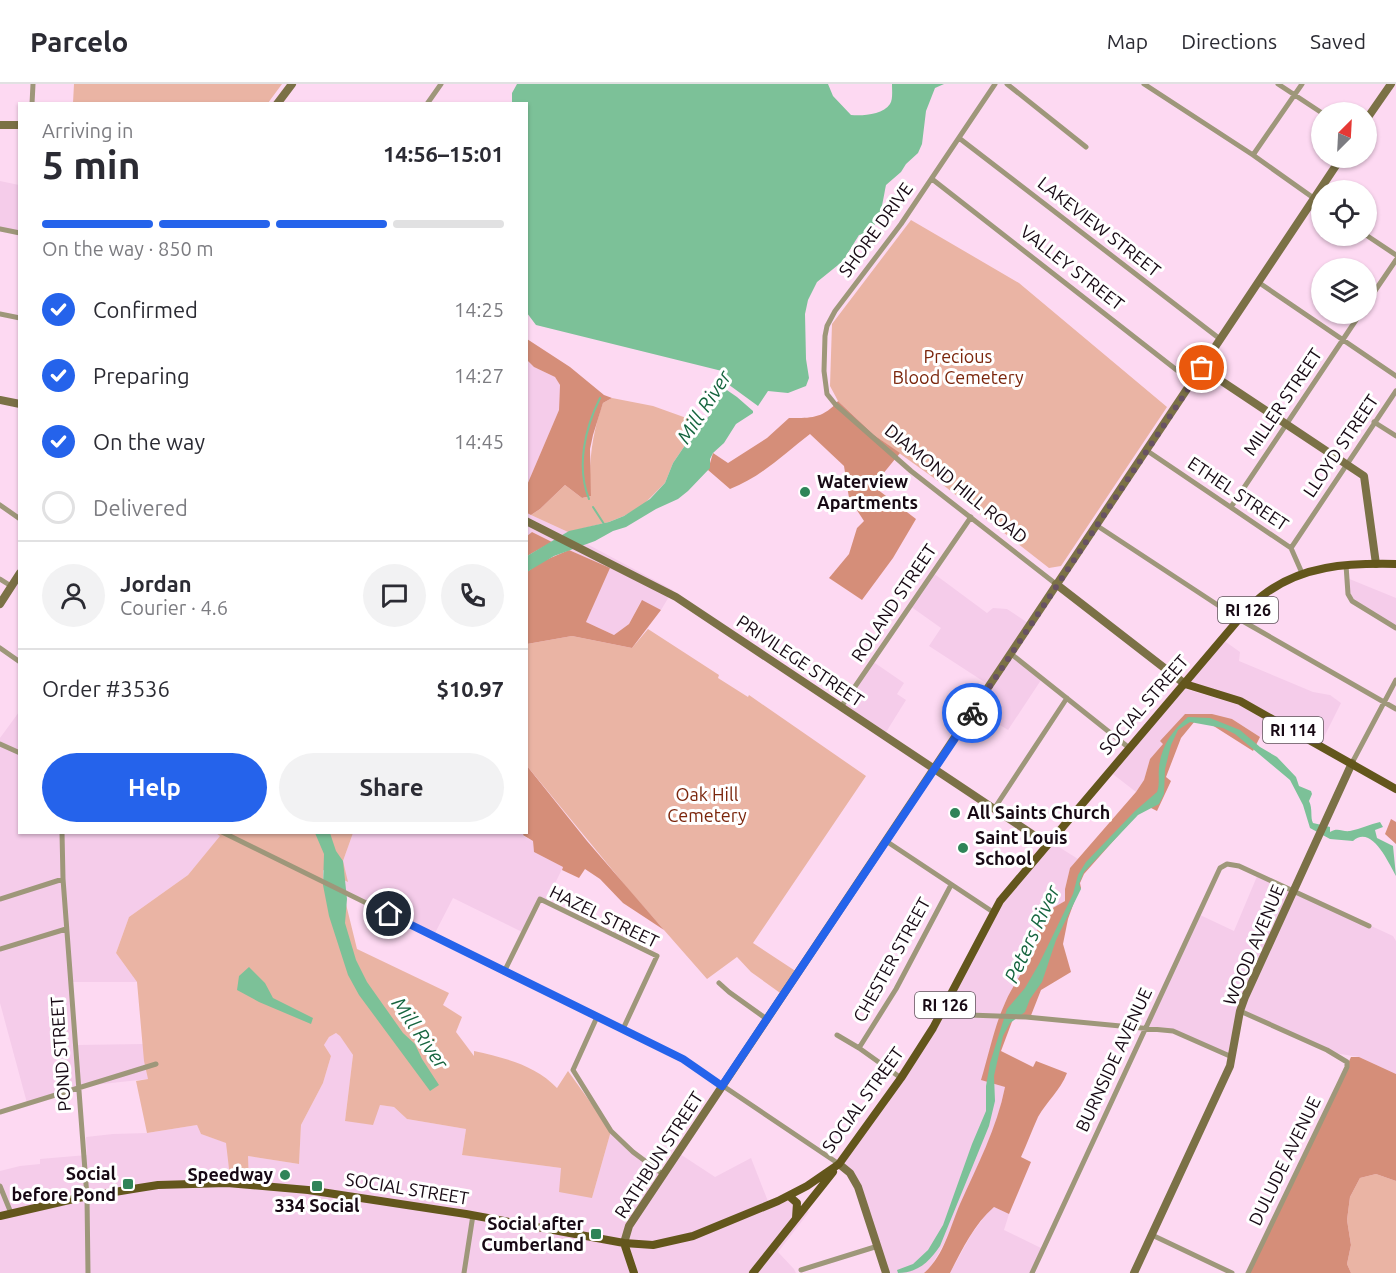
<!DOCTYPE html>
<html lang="en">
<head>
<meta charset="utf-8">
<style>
  body { margin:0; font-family:Ubuntu,sans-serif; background:#f2f2f3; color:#2b2b33; height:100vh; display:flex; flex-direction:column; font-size:22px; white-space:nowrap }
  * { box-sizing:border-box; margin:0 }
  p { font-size:20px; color:#7c7c81 }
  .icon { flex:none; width:33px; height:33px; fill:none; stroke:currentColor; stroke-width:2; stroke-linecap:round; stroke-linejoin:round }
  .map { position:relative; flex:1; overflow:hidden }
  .sheet { position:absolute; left:18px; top:18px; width:510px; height:732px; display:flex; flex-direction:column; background:#fff; border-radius:0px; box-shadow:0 2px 4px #0004 }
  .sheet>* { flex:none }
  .needle { width:39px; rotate:24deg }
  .buttons { position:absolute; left:1311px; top:18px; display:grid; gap:12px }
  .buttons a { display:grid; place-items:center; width:66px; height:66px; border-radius:50%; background:#fff; box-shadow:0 2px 4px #0004; font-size:30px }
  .pin { position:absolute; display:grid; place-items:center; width:51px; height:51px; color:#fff; margin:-26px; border:3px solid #fff; border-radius:50%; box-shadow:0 2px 6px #0007 }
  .courier { position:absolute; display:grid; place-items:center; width:60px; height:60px; margin:-30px; border:4px solid #2563eb; border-radius:50%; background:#fff; color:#222; box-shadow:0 2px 8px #0007 }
  .headline em { font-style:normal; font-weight:700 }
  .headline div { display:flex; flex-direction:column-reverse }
  .headline { display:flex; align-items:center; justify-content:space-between; height:102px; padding:0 24px }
  h1 { font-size:39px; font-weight:700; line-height:45px }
  .bar { display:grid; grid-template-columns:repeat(4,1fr); gap:9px 6px; align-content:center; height:72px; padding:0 24px }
  .bar i { height:8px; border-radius:4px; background:#e1e1e2 }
  .bar .selected { background:#2563eb }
  .bar p { grid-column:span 4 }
  .line { display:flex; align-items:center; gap:15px; padding:0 24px; border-top:2px solid #e1e1e2 }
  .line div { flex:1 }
  .round { display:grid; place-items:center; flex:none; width:63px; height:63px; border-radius:32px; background:#f2f2f3 }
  ol { padding:0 24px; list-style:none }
  li { display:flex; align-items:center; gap:18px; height:66px }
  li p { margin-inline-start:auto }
  li .icon { padding:6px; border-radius:50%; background:#2563eb; color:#fff; stroke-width:4 }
  li:last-child { color:#7c7c81 }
  li i { width:33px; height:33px; border:3px solid #e1e1e2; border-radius:50% }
  .primary-button { display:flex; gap:12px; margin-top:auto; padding:12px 24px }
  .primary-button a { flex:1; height:69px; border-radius:36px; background:#2563eb; color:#fff; font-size:24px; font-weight:700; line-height:69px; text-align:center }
  .primary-button a+a { background:#f2f2f3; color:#2b2b33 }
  header { display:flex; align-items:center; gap:36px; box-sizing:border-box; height:84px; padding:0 30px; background:#fff; border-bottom:2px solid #e1e1e2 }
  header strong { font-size:28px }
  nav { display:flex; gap:33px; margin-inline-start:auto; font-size:21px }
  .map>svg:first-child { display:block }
  .built { fill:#f5ccea }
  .green { fill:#eab4a4 }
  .forest { fill:#d58e79 }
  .water { fill:#7cc198 }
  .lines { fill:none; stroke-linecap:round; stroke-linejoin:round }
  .stream { stroke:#7cc198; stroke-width:2 }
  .street { stroke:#9e977a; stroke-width:5 }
  .secondary { stroke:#7b7146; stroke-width:8 }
  .primary { stroke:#63561c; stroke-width:8 }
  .done { stroke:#685262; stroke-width:6; stroke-dasharray:0 10.8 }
  .route { stroke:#2563eb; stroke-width:8 }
  .poi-dot { fill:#2f8458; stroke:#fff; stroke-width:2 }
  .labels { text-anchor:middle; stroke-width:6; stroke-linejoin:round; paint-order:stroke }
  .shield { fill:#fff; stroke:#5d535a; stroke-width:1.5 }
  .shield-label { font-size:16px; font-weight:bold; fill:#170914 }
  .street-label { font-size:18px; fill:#170914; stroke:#fff }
  .park-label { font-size:18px; fill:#7b260c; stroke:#fff }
  .poi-label { font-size:18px; font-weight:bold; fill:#170914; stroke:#fff; text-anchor:start }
  .water-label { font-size:20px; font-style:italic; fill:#16653f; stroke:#fff }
</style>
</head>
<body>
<header>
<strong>Parcelo</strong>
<nav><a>Map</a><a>Directions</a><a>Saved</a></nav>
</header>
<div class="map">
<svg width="1396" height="1189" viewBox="0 0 1396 1189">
  <rect width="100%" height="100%" fill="#fdd9f2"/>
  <path class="built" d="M0,97L19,101V148L0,144Z
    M527,276L534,283L555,293L560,301L559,326L527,401Z
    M527,429L568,448L552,458L532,448L527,452Z
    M587,460L673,506L661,526L641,517L629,540L614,551L586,538L609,484L569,466Z
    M933,489L987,529L993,524L1007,525L1031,541L1011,568L1043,593L1008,646L974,625L989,601L929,562L941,544L910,522Z
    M1347,494L1396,514V545L1352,520Z
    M1223,556L1240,568L1239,577L1313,608L1330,611L1341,619L1319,663L1253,626L1186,601Z
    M872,577L904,599L897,610L906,616L883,653L840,624Z
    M1182,604L1239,621L1268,638L1260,653L1232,635L1193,630L1150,675L1144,696L1136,708L1109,687Z
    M19,628L20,748H216L221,752L188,791L129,833L116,869L137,898H73L77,961L143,960L148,995L84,1002L27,1019L0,919V654Z
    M524,748L523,752L533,757L534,768L563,783L545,820L538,817L522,848L453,814L434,851L345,806L343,777L353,749Z
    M1051,758L1078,775L1070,784L1065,805V817L1037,833L1038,845L1031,877L1005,919L992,957L982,996L1005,1003L996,1040L944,1160L930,1184L924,1189H885L856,1102L840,1080L903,991L992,829Z
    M1258,790L1393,852L1396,857V990L1359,973L1334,969L1242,927L1233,971L1175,948L1147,944L1198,830L1234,847Z
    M336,949L340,951L353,971L345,1037L380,1021L394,1023L407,1035L466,1045L462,1071L561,1084L592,1114L611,1047L665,1090L680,1070L715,1093L751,1074L769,1120L794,1116L809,1128L778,1168L794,1185L796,1189H0V1087L20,1082L40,1080V1075L87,1071L86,1053L113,1050L147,1049L197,1041L201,1050L227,1059L231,1102L248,1072L299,1080L301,1041L323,999L331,972L324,961L329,953Z
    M994,1123L1009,1130L1004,1146L1043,1165L1033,1189H950L971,1151L987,1129Z"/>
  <path class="green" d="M74,0H282L268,19H73Z
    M911,136L1019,199L1167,323L1061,482L1049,484L938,397L874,351L838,317L830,302L832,240Z
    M612,314L653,322L692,336L683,349L690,354L673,379L665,399L643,421L624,432L609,438L568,448L531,431L540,425L565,401L582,414L591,412C588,379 592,350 603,319Z
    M648,545L719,591L718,594L748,613L749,611L866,692L753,859L797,888L783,911L751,888L737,873L707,895L628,805L527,682V560L572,552L632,564Z
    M216,749H353L343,777L348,798L323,786V801L344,812L357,865L449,909L443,921L462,933L456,948L474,972V967C505,974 535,981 557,1004L568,987L611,1047L592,1114L559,1108L561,1084L462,1071L466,1045L407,1035L394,1023L380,1021L373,1041L345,1037L353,971L340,952L336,949L329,953L324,961L331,972L323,999L301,1041L299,1080L248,1072L249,1101L231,1102L226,1059L201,1050L197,1041L147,1049L136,997L148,995L144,977L137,898L116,869L129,833L188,791L220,752Z
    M1376,1090L1396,1097V1189H1351L1347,1180L1351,1161L1347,1136L1350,1113L1360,1094Z"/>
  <path class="forest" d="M527,255L570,283L604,311L612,314L603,319L593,351L590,365L591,412L582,414L565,401L540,425L531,431L527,429V401L559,326L560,301L555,293L534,283L527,276Z
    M838,317L874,351L900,369L873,402L916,435L893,474L862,516L829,494L849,470L857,444L864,437L849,414L844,382L810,350C784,370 761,393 730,405L708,386L713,369L728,379L767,354L789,334C810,334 823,335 838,317Z
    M532,448L552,458L527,472V452Z
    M569,466L610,484L586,538L614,551L629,540L642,516L661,526L632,564L572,552L527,560V488L541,478Z
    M1185,630H1212L1232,635L1260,653L1253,667L1212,641L1195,637L1181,654L1166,693L1171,697L1157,727L1149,723L1138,729L1084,790L1080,799L1081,804L1077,810L1068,835L1063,860L1071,888L1041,906L1030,934L1013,935L1001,967L1033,983L1036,977L1067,989C1060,1007 1047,1017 1038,1033C1032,1046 1027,1060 1021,1073L1031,1078L1009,1130L994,1123C974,1140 962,1166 950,1189H924C944,1172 950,1143 960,1120C977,1082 997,1044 1005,1003L981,996C989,970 994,943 1005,919C1019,886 1041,874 1037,833L1065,817V805L1070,784L1136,708L1144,696L1150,675L1163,660L1160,657Z
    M527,682L587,757L664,846L623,819L600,795L585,785L579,794L562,786L563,783L534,768L533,757L523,751L524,749L526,748Z
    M1391,735L1396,738V760L1385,750Z
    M1351,973H1359L1396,990V1097L1376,1090L1360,1094L1350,1113L1347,1136L1351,1161L1347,1180L1351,1189H1249Z"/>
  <path class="water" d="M517,0H828L833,12L851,31C862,32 883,31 890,20C893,16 892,6 892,0H944L935,4L926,27L922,60L918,69L906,80L901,88L886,101C882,119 881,147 859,151L843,177L817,198L808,216L805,230L806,275L809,294L806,302L788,309L768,307L758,322L721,295L726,288L536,241L527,229L526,20L512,19V9Z
    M721,302L737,313L753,327V329L736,340L724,359L713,369L710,375V384L688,407L678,415L656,425L626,443L613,447L595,457L554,472L527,488V472L569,447L609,438L624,432L650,415L665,399L673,379L690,354L709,332Z
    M1188,633L1210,634L1240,646L1260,663L1277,673L1296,693L1299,702L1311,707L1312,710L1309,717C1313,725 1310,733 1313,739L1330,743V748C1338,743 1342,748 1350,747C1361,745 1370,740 1380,738L1383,743L1375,746L1377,754L1393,762L1396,792C1389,780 1372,740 1353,757L1330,755L1310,744L1303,721L1290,696L1235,650L1223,644L1190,638L1178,646L1171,661L1165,685L1164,710L1159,720L1138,731L1084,788L1079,800L1081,805L1056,856L1042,898L1030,915L1025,928L1010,939L1003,952L994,992L995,1017L989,1042L940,1162C930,1177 918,1189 898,1189L897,1186L913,1180L928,1166L943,1141L972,1060L986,1027V1002L990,979L1007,925L1025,904L1039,880L1073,810L1078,791L1086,778L1135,727L1157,708C1160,700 1158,692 1159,684C1161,662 1172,647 1188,633Z
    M315,749H330L336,767L343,777L347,815L345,839L356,876L367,898L403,949L415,960L422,975L439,1001L430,1007L359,911L348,891L329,832L323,801L324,770Z
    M249,883L265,899L273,914L313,934L311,940L259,918L237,906L239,892Z"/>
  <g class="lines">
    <path class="stream" d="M589,415C576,383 585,344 600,314
      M593,423L604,440"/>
    <path class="street" d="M995,0L901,140L835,227L827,242L825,252L824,287L827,310L835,320L911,387L1056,500
      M1007,0L1086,63
      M1144,0L1253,71L1322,120
      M1278,0L1322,29
      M32,20L33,0
      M427,20L441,0
      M959,54L1220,255
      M1253,71L1302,0
      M932,95L1192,298
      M0,145L20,149
      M1366,151L1396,171
      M1258,198L1396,292
      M1366,220L1396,176
      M0,230L20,234
      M1374,338L1396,352
      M1146,366L1291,464L1302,489
      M0,421L20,435
      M1231,423L1360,230
      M1096,441L1239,535L1396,625
      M1291,464L1396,307
      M1346,481L1348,510L1352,517L1396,544
      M0,495L11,502
      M0,564L20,578
      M1010,569L1128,663
      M841,623L971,433
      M0,660L20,669
      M1352,679L1396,596
      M994,725L1067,614
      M62,748L63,795L87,1113L88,1189
      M222,748L683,975L839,1080
      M886,757L993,828
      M0,815L63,795
      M0,865L66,845
      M504,888L540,815L657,872L623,945
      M719,899L729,908L768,936
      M1240,927L1327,966L1347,978V983L1338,1002L1248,1189
      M941,930L1026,933L1173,947L1232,973
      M597,933L573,986L611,1047L633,1068L664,1091
      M837,951L859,964L901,994
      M859,964L896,905L951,801
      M0,1028L156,980
      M0,1102L11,1129
      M1152,1151L1232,1189
      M801,1186L878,1162
      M464,1189L473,1131
      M1032,1189L1220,784L1227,780L1239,782L1369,842"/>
    <path class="secondary" d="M277,20L292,0
      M1366,36L1391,0
      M0,41H20
      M1202,284L1364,392L1376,480
      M0,316L20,320
      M526,437L676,513L1047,760
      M1056,500L1185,600
      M0,520L20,489
      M839,1080L850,1089L858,1103L886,1189
      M624,1159L629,1142L1341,74
      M1134,1189L1230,982L1240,927L1245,913L1352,679"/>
    <path class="primary" d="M1185,600L1240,617L1396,705
      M789,1112L797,1119L796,1134
      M0,1132L78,1114L139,1104L158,1101L227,1099L308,1106L466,1130L624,1159L653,1161L693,1152L778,1117L807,1102L839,1080L901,994L933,944L1000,817L1239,535C1247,528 1253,519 1262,512C1301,481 1348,479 1396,480
      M624,1159L634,1189
      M753,1189L833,1088"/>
  </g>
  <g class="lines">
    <path class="done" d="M972,629L1202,284"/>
    <path class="route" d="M389,830L683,975L722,1002L972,629"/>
  </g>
  <g class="poi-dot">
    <circle cx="805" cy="408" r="6"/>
    <circle cx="955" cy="729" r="6"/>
    <circle cx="963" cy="764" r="6"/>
    <circle cx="285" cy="1091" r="6"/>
    <rect x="122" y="1094" width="12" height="12" rx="3"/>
    <rect x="311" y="1096" width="12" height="12" rx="3"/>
    <rect x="590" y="1144" width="12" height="12" rx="3"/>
  </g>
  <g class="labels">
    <g class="shield">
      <rect x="1218" y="513" width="60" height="26" rx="4.5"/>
      <rect x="1263" y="633" width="60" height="26" rx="4.5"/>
      <rect x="915" y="908" width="60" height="26" rx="4.5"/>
    </g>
    <g class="shield-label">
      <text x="1248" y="532">RI 126</text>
      <text x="1293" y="652">RI 114</text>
      <text x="945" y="927">RI 126</text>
    </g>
    <g class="street-label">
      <text transform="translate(1099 143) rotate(38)" y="6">LAKEVIEW STREET</text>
      <text transform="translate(876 146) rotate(-54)" y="6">SHORE DRIVE</text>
      <text transform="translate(1072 184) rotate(38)" y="6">VALLEY STREET</text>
      <text transform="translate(1283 318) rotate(-56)" y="6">MILLER STREET</text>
      <text transform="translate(1341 362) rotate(-56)" y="6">LLOYD STREET</text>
      <text transform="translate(956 400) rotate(39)" y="6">DIAMOND HILL ROAD</text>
      <text transform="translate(1238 410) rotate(34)" y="6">ETHEL STREET</text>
      <text transform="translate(894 519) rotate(-56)" y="6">ROLAND STREET</text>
      <text transform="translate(800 577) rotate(34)" y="6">PRIVILEGE STREET</text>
      <text transform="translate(1144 621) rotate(-49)" y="6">SOCIAL STREET</text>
      <text transform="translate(604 833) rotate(26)" y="6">HAZEL STREET</text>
      <text transform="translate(1254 861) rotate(-67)" y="6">WOOD AVENUE</text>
      <text transform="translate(892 876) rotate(-61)" y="6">CHESTER STREET</text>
      <text transform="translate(61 970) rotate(-94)" y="6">POND STREET</text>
      <text transform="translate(1114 976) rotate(-65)" y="6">BURNSIDE AVENUE</text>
      <text transform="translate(863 1016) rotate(-54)" y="6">SOCIAL STREET</text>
      <text transform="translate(659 1071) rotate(-57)" y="6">RATHBUN STREET</text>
      <text transform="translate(1285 1077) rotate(-64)" y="6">DULUDE AVENUE</text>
      <text transform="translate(407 1105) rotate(9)" y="6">SOCIAL STREET</text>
    </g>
    <g class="park-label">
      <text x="958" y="279">Precious<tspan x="958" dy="21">Blood Cemetery</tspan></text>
      <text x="707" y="717">Oak Hill<tspan x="707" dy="21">Cemetery</tspan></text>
    </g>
    <g class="poi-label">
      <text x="817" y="404">Waterview<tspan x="817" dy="21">Apartments</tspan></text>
      <text x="967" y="735">All Saints Church</text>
      <text x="975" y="760">Saint Louis<tspan x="975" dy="21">School</tspan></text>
      <text x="116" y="1096" text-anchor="end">Social<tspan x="116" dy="21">before Pond</tspan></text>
      <text x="273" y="1097" text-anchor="end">Speedway</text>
      <text x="317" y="1128" text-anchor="middle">334 Social</text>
      <text x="584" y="1146" text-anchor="end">Social after<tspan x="584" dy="21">Cumberland</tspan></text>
    </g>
    <g class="water-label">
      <text transform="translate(704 323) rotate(-57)" y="7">Mill River</text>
      <text transform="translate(1032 850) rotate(-65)" y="7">Peters River</text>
      <text transform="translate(420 949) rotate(55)" y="7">Mill River</text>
    </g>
  </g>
</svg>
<div class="buttons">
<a><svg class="needle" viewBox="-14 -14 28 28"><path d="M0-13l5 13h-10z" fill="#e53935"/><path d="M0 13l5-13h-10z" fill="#7c7c81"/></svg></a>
<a><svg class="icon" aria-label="locate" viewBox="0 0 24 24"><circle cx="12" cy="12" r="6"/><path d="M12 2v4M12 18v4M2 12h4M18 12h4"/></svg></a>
<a><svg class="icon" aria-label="layers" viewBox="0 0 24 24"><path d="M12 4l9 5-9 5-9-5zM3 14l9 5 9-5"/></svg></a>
</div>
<div class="pin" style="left:1202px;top:284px;background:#ea580c"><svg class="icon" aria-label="bag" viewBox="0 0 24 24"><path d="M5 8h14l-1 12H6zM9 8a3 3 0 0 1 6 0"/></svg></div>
<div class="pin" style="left:389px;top:830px;background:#1f2937"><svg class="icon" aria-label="home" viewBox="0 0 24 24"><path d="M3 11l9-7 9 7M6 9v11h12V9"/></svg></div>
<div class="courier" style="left:972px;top:629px"><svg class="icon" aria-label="bike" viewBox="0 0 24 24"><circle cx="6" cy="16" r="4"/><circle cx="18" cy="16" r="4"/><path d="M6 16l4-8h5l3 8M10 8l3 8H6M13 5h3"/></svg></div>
<section class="sheet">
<div class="headline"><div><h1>5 min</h1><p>Arriving in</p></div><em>14:56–15:01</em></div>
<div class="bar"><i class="selected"></i><i class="selected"></i><i class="selected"></i><i></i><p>On the way · 850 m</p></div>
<ol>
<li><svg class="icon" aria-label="check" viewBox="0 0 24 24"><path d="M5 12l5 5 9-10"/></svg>Confirmed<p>14:25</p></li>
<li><svg class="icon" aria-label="check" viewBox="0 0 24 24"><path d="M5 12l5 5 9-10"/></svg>Preparing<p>14:27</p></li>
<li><svg class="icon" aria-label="check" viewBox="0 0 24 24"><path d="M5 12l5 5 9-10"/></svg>On the way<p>14:45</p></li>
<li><i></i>Delivered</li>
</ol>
<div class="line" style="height:108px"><a class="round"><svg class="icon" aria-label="person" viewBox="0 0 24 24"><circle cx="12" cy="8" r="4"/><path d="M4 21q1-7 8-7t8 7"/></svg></a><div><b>Jordan</b><p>Courier · 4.6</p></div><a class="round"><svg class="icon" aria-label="chat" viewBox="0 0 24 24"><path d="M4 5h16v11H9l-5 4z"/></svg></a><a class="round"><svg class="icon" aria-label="phone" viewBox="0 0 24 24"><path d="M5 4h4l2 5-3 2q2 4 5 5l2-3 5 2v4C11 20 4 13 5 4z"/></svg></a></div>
<div class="line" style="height:78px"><div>Order #3536</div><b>$10.97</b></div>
<div class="primary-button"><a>Help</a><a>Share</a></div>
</section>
</div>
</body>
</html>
